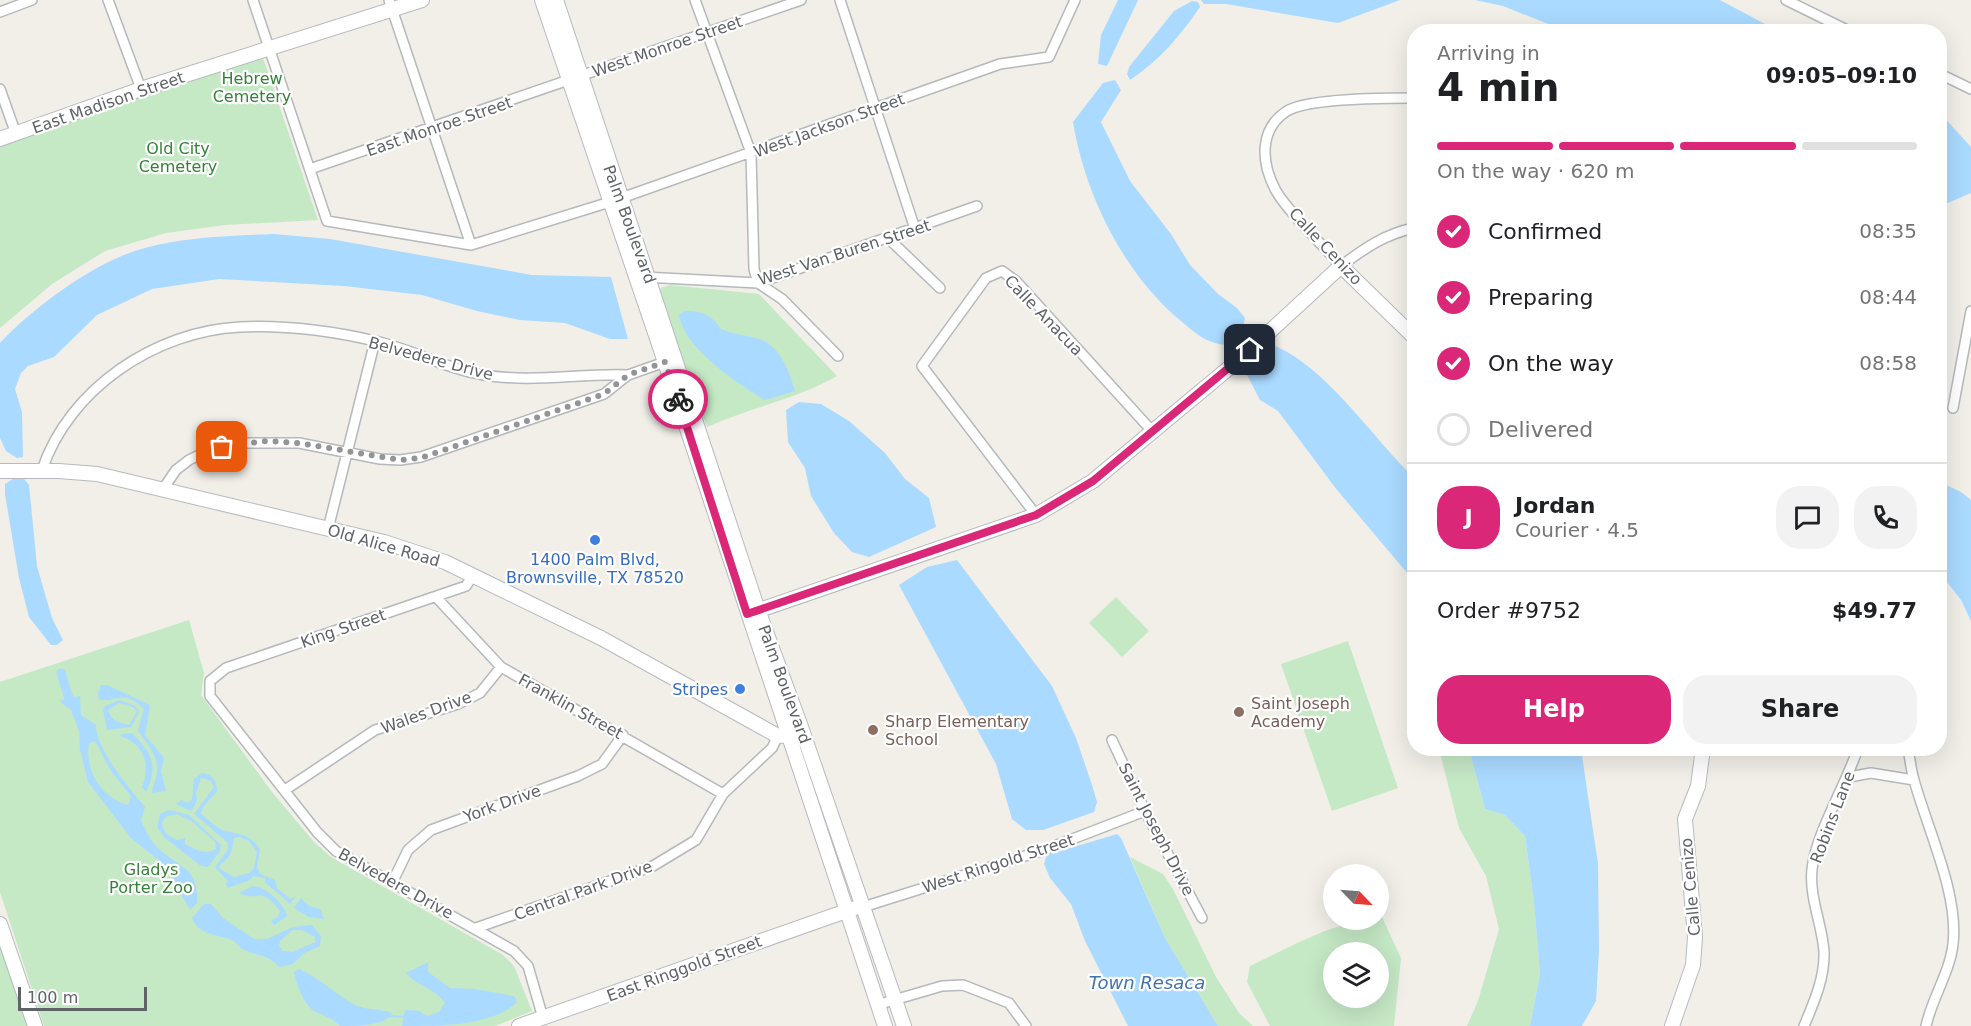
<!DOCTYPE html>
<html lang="en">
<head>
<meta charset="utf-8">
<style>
  body { margin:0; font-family:"DejaVu Sans",sans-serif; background:#f2f2f2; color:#202124; height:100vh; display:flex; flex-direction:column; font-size:22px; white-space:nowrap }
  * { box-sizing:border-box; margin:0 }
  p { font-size:20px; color:#757577 }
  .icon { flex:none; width:33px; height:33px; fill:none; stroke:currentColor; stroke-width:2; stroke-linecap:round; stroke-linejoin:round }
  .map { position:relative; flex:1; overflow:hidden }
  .sheet { position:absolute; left:1407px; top:24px; width:540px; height:732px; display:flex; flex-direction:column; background:#fff; border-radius:24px; box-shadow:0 6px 24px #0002 }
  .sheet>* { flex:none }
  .needle { width:39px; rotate:115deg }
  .controls { position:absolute; left:1323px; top:864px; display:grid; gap:12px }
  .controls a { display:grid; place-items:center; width:66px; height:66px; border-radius:50%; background:#fff; box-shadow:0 6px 24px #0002; font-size:30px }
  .scale { position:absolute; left:18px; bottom:15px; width:129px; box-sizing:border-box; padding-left:6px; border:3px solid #5f6368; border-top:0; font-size:16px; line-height:21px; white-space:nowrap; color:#5f6368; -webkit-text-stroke:4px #fff; paint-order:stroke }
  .pin { position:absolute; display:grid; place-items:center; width:51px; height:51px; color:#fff; margin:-26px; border-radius:12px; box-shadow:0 3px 9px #0006 }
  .courier { position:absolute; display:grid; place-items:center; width:60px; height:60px; margin:-30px; border:4px solid #db2777; border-radius:50%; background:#fff; color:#222; box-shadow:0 2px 8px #0007 }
  .overview em { font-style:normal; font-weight:800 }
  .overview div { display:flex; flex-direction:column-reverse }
  .overview { display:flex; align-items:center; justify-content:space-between; height:102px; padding:0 30px }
  h1 { font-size:39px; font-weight:800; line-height:45px }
  .bar { display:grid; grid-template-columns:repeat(4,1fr); gap:9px 6px; align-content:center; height:72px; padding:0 30px }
  .bar i { height:8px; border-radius:4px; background:#e0e0e0 }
  .bar .selected { background:#db2777 }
  .bar p { grid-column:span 4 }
  .line { display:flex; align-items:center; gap:15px; padding:0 30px; border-top:2px solid #e0e0e0 }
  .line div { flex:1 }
  .round { display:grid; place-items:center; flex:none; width:63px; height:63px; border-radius:24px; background:#f2f2f2 }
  ol { padding:0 30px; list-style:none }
  li { display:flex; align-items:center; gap:18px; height:66px }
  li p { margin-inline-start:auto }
  li .icon { padding:6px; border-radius:50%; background:#db2777; color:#fff; stroke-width:4 }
  li:last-child { color:#757577 }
  li i { width:33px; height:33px; border:3px solid #e0e0e0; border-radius:50% }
  .button { display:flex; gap:12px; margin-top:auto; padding:12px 30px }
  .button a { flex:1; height:69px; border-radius:24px; background:#db2777; color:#fff; font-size:24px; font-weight:800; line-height:69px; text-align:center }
  .button a+a { background:#f2f2f2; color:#202124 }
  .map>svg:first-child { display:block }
  .green { fill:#c5e8c5; fill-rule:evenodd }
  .water { fill:#aadaff; fill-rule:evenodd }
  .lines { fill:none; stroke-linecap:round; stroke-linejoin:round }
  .stream { stroke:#aadaff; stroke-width:2 }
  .canal { stroke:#aadaff; stroke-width:9 }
  .street-casing { stroke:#b5b8bc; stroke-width:12 }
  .secondary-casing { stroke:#b6babf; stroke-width:16 }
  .street { stroke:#fff; stroke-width:9 }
  .secondary { stroke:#fff; stroke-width:14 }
  .done { stroke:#929495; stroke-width:6; stroke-dasharray:0 10.8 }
  .route { stroke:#db2777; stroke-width:8 }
  .shop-dot { fill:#3f7fe0; stroke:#fff; stroke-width:2 }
  .education-dot { fill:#8d6e63; stroke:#fff; stroke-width:2 }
  .labels { text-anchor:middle; stroke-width:4.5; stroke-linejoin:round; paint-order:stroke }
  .street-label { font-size:16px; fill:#5f6368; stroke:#fff }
  .park-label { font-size:16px; fill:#348238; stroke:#fff }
  .shop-label { font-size:16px; fill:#366cbe; stroke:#fff }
  .education-label { font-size:16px; fill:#785e54; stroke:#fff; text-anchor:start }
  .water-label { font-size:18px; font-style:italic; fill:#4174aa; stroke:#fff }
</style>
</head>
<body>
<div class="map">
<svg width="1971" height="1026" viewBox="0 0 1971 1026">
  <rect width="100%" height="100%" fill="#f1efe8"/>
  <path class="green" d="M261,52L318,220L225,225L166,233L105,251L52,284L0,328V140Z
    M670,285L759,294L837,376C797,399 749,408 707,427L657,295L661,288Z
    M1116,597L1149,631L1122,657L1089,623Z
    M189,620L204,673L201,695L272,792L314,842L331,857L503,955L514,966L532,1011L495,1026H44L0,892V682Z
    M1348,641L1398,788L1332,811L1281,664Z
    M1439,749H1469L1485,809L1505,815L1525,836L1534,902L1540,974L1530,1026H1467L1478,1001L1499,929L1486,876L1459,828Z
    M1130,857L1163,874L1173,889L1216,977L1239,1013L1253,1026H1218L1165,938Z
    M1380,913L1401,958L1394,1026H1270L1247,982L1250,966C1289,948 1335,920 1378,920ZM1334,952H1378V998H1334Z
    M0,941L29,1026H0Z"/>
  <path class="water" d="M1118,0H1138L1107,66L1098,64L1101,35Z
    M1201,0H1400L1338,23L1226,4H1204Z
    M1475,0H1720L1778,31H1566L1503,6Z
    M1192,1L1198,2L1200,7C1180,36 1160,60 1130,80L1127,74L1129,67L1174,11Z
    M1115,80L1121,90L1101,122L1130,181L1171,234L1190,265L1218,294L1237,308L1245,318L1242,332L1229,345C1209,345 1196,334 1181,321C1124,274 1085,195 1073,122L1103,83Z
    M1940,113L1971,147V193L1943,205H1940Z
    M274,234L330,239L532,275L611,277L628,339H610L565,323L520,320L477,311L422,295L344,286L219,279L152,289L97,315L54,357L28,366L21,373L15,389L22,412L23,457L17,458L6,451L0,438V343C31,310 82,272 124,255C168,237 227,236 274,234Z
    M685,311C701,310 713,316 721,329C734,335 749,335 762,340C782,349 789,372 795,391L765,400C736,382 684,349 679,314Z
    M1275,346C1326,367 1374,439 1414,478V581L1337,490L1278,411L1260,400L1245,371L1255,355Z
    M799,402L821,404L849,421L885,453L905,479L929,498L936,527L869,557L852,552L834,533L811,496L805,468L788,442L786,410Z
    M16,477L24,479L29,485L37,566L52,618L63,640L57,645H51L29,617L19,578L5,494V484Z
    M1940,482L1961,492L1971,500V621L1961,600L1940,573Z
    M957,560L1052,686L1076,738L1092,785L1097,802L1094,812L1043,830H1026L1012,819L996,764L899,585L927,567Z
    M101,685H107L150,705L145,735L164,758L161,771L166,791L151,793C164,760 155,757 138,730L144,709C124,689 117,702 99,700L98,692Z
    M80,696L81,715L96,725C95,748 130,789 145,807L141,821C146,830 151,843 159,849C181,869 199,868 197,903L190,910L166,866L131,838L88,782L80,750L79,731L71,710L59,701ZM95,741L111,771L131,796L128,805C102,798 84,770 89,743Z
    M120,700L135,706L139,712L131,727L107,730L103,710L105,706ZM119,703L133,707L137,712L129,725C118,723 112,721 108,710Z
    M132,733C152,754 159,764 146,792L142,787C151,765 144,743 120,736L121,734Z
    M1469,749H1581L1598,864L1599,950L1596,1001L1582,1026H1530L1540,974L1534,902L1525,836L1505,815L1485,809Z
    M202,773C212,774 217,781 217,791L203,807L201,814C208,819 217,829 226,831C241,835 250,834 260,849L257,867L260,874L275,880L277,888L290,899L296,896L290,904L265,882V878L253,876L250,880L228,888L225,884L228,881L215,867L228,849L227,842L194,814L214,787L210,780L201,778L196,793L197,801L191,811L176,804L182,800L187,803L192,800L194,779ZM239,837L249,841L257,852L254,868L249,873L234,877L220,869L219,866C233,855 231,853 234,838Z
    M169,810L189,815L221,845L220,851L208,867L201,866L165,838L157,827L160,814ZM177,814L193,822L215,842L216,849C204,856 196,849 185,844V838L178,840C169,838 162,831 162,822L167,816Z
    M1117,834L1121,838L1165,938L1218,1026H1128L1085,941L1071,904L1050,878L1044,864L1047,855Z
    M253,886C266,887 283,903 287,916L274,925L271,921L278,917L280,911C259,884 260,903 239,893Z
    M301,898L309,906L320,909L324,919L309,917L294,908Z
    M204,904H211L223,918L254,939H267L293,927L312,925L321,936L320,946L304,953L293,964L279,967C269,954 256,956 242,949C238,946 236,942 232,940C218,934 199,936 192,918ZM293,930H302L315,937V942L293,952L283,951L279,946L280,941Z
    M428,962V972L450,988L474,989L514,996L517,1002C492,1026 440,1026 402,1026L405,1010L419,1011L427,1016L439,1012L445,1003C435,988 418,987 406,973Z
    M299,969C320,978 335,994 355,1005C367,1011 380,1008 392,1013C386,1026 356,1026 340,1026C333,1018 324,1016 314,1011C304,1004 296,984 294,972Z"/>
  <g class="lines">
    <path class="stream" d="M391,1016L403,1017"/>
    <path class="canal" d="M61,673L69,698"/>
    <g class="street-casing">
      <path id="street" d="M108,0L141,89
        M253,0L327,221L471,245L610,202L1000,64L1049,57L1075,0
        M389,0L471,245
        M695,0L751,153L754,269L758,283L782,299L838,356
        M840,0L915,229
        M1786,0L1851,32
        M0,12L32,0
        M1940,74L1971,89
        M0,89L16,134
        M1414,98C1387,98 1308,98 1287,111C1259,129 1261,162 1275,189C1285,209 1325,247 1341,266C1365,248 1385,234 1414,228
        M310,169L801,0
        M888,238L940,288
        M644,277L758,283L977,206
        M1953,408L1971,311
        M42,470C69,389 155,331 240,327C284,325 332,331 375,341C412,349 446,369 484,375C533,383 580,373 628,375
        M163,489L176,470L189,460L209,450L236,443H299L380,459L400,460L421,457L604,394L628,375L665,362
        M1036,515L922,366L986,278L1002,271L1016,281L1152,431
        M328,529L375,341
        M473,575L466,586L226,668L210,681V696L317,832L336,851L514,951L528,966L543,1018
        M436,597L501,667L723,794
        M1112,740L1145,811L1202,918
        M1908,748C1910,759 1911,770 1914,780C1927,828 1959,894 1953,944C1950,972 1932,998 1926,1026
        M1849,777L1871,773L1914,780
        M285,790L375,730L458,704L480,693L501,667
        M392,883L408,850L431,830L578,776L602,764L623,735
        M863,907L1044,850L1145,811
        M476,928L653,866L696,840L723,794L772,748L778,736
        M877,1005L942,986L963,985L1009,1003L1026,1026
        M1804,1026C1814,1002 1825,978 1824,951C1822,924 1809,897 1812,869C1816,833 1846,785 1858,748"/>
    </g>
    <g class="secondary-casing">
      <path id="secondary" d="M542,0L665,362L885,1026
        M556,0L758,610L801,727L904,1026
        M0,139L141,89L422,0
        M0,471H59L97,474L384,542L445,562L601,638L778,736L790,735L797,730
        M751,613L1036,515L1093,481L1241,358L1341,266L1414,337
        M0,924L35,1026
        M519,1026L855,908
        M1672,1026L1693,965L1695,937L1685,819L1698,786L1703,748"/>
    </g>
    <use href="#street" class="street"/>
    <use href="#secondary" class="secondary"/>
  </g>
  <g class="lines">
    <path class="done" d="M222,447L266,441L299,443L400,460L421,458L604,394L628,375L665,362L678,399"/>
    <path class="route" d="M678,399L747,614L1036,515L1093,481L1250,350"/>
  </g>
  <g class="shop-dot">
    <circle cx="595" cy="540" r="6"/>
    <circle cx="740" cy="689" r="6"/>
  </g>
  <g class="education-dot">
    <circle cx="1239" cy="712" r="6"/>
    <circle cx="873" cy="730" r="6"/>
  </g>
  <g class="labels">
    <g class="street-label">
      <text transform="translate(667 46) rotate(-19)" y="6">West Monroe Street</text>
      <text transform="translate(108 102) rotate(-19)" y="6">East Madison Street</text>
      <text transform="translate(829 125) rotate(-20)" y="6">West Jackson Street</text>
      <text transform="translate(439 126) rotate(-19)" y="6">East Monroe Street</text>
      <text transform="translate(630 224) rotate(70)" y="6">Palm Boulevard</text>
      <text transform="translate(1326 246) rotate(47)" y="6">Calle Cenizo</text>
      <text transform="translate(844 252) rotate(-18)" y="6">West Van Buren Street</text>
      <text transform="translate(1044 315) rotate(46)" y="6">Calle Anacua</text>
      <text transform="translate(431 358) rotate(15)" y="6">Belvedere Drive</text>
      <text transform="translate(384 545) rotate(16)" y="6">Old Alice Road</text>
      <text transform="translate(343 628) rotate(-19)" y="6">King Street</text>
      <text transform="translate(785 684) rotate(70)" y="6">Palm Boulevard</text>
      <text transform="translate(571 706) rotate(29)" y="6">Franklin Street</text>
      <text transform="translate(426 712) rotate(-20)" y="6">Wales Drive</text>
      <text transform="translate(502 803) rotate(-20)" y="6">York Drive</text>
      <text transform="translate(1832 817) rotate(-69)" y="6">Robins Lane</text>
      <text transform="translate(1157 829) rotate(63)" y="6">Saint Joseph Drive</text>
      <text transform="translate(998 863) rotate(-18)" y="6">West Ringold Street</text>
      <text transform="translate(396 883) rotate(29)" y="6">Belvedere Drive</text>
      <text transform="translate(1690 887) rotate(-95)" y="6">Calle Cenizo</text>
      <text transform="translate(583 890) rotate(-20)" y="6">Central Park Drive</text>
      <text transform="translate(684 968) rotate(-20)" y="6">East Ringgold Street</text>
    </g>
    <g class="park-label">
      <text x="252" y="84">Hebrew<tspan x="252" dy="18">Cemetery</tspan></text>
      <text x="178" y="154">Old City<tspan x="178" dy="18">Cemetery</tspan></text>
      <text x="151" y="875">Gladys<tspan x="151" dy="18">Porter Zoo</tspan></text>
    </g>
    <g class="shop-label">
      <text x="595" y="565">1400 Palm Blvd,<tspan x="595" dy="18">Brownsville, TX 78520</tspan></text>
      <text x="728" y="695" text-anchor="end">Stripes</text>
    </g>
    <g class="education-label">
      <text x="1251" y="709">Saint Joseph<tspan x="1251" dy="18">Academy</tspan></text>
      <text x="885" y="727">Sharp Elementary<tspan x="885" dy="18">School</tspan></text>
    </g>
    <g class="water-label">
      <text x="1147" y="989">Town Resaca</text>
    </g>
  </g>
</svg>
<div class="controls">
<a><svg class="needle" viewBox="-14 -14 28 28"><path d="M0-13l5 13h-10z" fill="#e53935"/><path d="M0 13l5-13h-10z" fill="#757577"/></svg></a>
<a><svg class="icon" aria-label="layers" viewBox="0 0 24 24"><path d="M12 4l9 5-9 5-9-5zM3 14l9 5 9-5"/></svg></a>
</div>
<div class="scale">100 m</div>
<div class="pin" style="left:222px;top:447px;background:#ea580c"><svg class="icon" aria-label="bag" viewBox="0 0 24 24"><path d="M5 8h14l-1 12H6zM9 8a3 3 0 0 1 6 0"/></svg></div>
<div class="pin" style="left:1250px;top:350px;background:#1f2937"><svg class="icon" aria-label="home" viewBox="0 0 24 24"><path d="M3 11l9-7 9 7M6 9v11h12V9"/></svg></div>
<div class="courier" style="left:678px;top:399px"><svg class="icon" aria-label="bike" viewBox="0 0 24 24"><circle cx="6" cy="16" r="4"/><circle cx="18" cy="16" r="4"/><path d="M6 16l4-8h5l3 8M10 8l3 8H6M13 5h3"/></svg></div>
<section class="sheet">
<div class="overview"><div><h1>4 min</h1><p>Arriving in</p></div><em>09:05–09:10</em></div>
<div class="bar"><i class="selected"></i><i class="selected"></i><i class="selected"></i><i></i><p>On the way · 620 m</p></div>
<ol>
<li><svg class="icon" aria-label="check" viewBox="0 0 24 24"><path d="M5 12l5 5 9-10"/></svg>Confirmed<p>08:35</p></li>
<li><svg class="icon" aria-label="check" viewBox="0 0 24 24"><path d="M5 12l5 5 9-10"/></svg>Preparing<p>08:44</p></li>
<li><svg class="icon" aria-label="check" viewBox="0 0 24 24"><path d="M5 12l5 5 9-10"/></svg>On the way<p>08:58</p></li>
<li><i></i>Delivered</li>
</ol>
<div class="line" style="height:108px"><b class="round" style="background:#db2777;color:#fff">J</b><div><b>Jordan</b><p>Courier · 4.5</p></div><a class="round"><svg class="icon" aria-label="chat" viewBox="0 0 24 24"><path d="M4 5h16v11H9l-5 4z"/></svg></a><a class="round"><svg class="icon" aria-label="phone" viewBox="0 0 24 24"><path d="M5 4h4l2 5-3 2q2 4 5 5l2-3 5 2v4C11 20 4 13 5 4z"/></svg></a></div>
<div class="line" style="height:78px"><div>Order #9752</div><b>$49.77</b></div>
<div class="button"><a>Help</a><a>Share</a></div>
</section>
</div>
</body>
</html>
